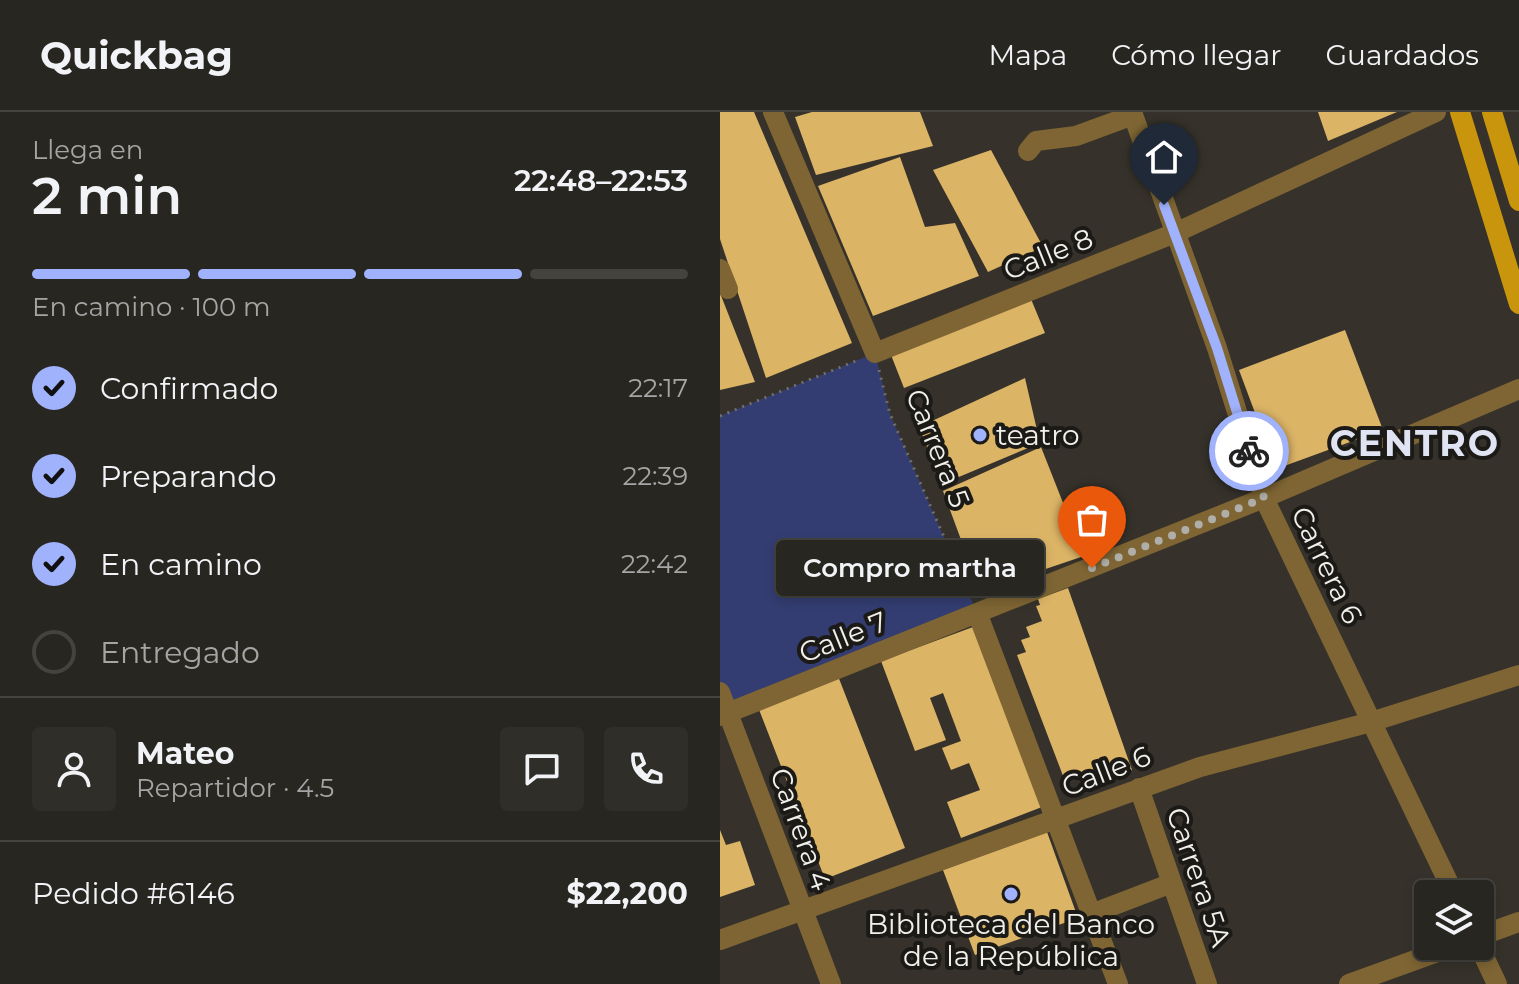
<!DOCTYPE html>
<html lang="es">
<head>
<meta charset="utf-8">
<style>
  body { margin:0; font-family:Montserrat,sans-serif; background:#302e29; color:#f1f3f6; height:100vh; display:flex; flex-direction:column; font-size:30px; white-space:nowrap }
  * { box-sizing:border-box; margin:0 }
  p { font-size:26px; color:#a5a5a5 }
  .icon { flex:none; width:44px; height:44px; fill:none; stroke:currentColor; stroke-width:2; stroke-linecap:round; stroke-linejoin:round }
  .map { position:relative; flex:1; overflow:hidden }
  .panel { display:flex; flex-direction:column; background:#282620; width:720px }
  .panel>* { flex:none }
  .controls { position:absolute; left:694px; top:768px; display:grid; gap:16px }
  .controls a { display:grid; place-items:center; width:80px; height:80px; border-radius:8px; background:#282620; box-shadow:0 4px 12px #0003,0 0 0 2px #44433e; font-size:40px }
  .pin { position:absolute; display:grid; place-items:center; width:68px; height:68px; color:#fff; margin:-82px -34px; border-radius:50% 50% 50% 0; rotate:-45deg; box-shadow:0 0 8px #0007 }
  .pin .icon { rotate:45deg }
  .courier { position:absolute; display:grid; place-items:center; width:80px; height:80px; margin:-40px; border:6px solid #a1b2fd; border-radius:50%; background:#fff; color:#222; box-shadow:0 2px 10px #0007 }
  .bubble { position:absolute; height:56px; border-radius:8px; background:#282620; box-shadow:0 4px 12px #0003,0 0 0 2px #44433e; font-size:26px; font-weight:600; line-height:56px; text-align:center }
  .headline em { font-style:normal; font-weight:600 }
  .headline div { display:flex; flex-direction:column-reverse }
  .headline { display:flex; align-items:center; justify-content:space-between; height:136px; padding:0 32px }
  h1 { font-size:52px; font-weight:600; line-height:60px }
  .bar { display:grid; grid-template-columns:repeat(4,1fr); gap:12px 8px; align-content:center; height:96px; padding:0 32px }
  .bar i { height:10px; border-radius:6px; background:#44433e }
  .bar .on { background:#a1b2fd }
  .bar p { grid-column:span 4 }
  .line { display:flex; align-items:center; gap:20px; padding:0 32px; border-top:2px solid #44433e }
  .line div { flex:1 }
  .round { display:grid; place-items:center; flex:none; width:84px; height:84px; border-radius:8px; background:#302e29 }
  ol { padding:0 32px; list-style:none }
  li { display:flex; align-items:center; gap:24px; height:88px }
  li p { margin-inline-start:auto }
  li .icon { padding:8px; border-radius:50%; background:#a1b2fd; color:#111; stroke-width:4 }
  li:last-child { color:#a5a5a5 }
  li i { width:44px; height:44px; border:4px solid #44433e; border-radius:50% }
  header { display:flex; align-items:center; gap:48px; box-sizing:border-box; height:112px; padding:0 40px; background:#282620; border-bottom:2px solid #44433e }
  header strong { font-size:38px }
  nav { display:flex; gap:44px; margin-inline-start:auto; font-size:28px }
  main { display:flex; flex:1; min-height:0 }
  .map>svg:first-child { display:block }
  .green { fill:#343d71 }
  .building { fill:#dcb466 }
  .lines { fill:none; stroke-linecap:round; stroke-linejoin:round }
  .path { stroke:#737069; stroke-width:3; stroke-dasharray:2 6; stroke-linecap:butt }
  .minor { stroke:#7e6533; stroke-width:20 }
  .major { stroke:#c9950c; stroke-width:20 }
  .done { stroke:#b0aea8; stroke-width:8; stroke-dasharray:0 14.4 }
  .route { stroke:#a1b2fd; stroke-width:10 }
  .poi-dot { fill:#a1b2fd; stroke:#1b1a17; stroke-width:3 }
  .labels { text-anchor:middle; stroke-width:8; stroke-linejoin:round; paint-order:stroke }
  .street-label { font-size:28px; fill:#f2f0eb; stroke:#1b1a17 }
  .poi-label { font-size:28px; fill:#f2f0eb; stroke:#1b1a17; text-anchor:start }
  .district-label { font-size:36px; font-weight:bold; letter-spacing:2px; fill:#e0e4f2; stroke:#1b1a17 }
</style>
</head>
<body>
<header>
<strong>Quickbag</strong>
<nav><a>Mapa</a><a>Cómo llegar</a><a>Guardados</a></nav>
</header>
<main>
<section class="panel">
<div class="headline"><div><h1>2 min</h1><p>Llega en</p></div><em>22:48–22:53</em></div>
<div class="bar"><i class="on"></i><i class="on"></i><i class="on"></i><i></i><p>En camino · 100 m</p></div>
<ol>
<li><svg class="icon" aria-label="check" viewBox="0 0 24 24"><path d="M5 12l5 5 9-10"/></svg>Confirmado<p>22:17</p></li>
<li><svg class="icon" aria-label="check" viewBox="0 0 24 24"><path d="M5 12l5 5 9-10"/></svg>Preparando<p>22:39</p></li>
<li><svg class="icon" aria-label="check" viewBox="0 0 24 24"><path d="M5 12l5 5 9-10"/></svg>En camino<p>22:42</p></li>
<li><i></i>Entregado</li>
</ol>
<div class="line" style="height:144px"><a class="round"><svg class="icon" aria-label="person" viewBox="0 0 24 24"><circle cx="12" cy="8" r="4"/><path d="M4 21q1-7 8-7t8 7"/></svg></a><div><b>Mateo</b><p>Repartidor · 4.5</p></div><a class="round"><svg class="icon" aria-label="chat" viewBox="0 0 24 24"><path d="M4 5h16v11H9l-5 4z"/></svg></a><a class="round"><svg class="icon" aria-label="phone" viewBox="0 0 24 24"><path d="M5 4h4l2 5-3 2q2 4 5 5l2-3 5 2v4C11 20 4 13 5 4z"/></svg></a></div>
<div class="line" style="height:104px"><div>Pedido #6146</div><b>$22,200</b></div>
</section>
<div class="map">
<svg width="799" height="872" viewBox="0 0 799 872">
  <rect width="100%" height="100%" fill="#36322b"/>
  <path class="green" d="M155,241L170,302L258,503L8,601L0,580V304Z"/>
  <path class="building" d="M0,0H34L132,231L46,266L0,127Z
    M92,0H200L213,34L96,63L75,5Z
    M598,0H677L608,29Z
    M271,38L323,135L268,160L213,58Z
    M180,45L205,115L235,111L259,164L153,204L98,74Z
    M0,181L35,270L0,278Z
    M311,187L325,221L184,276L171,243Z
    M625,218L663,318L556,357L519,258Z
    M305,266L320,331L222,372L199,315Z
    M321,335L364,444L260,479L223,379Z
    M348,476L412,658L365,676L360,663L345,669L297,543L306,540L301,528L310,525L306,515L322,509L316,494L320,493L318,487Z
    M253,515L322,695L241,726L227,690L260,678L249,651L231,658L222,636L241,629L223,581L210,586L226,628L195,639L161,549Z
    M118,564L185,736L105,767L38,595Z
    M0,718L6,733L20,729L35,773L0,785Z
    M327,720L358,806L255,843L223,758Z"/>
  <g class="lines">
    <path class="path" d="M159,258L170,302L250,484
      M0,304L138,248"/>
    <path class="minor" d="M53,0L155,241L455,121L716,0
      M412,0L497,236L544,386L734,782
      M308,39L316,29L356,24L413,3
      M0,157L8,177
      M258,503L398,872
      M0,580L111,872
      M0,604L544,386L799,277
      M419,676L487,872
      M371,802L452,771
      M760,824L799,810
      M0,828L480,655L651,610L799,563
      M759,834L777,872
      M629,872L734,834"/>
    <path class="major" d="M740,0L799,192
      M772,0L799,89"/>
  </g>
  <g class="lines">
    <path class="done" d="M372,456L544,386L529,339"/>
    <path class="route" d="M444,93L497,236L529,339"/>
  </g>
  <g class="poi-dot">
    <circle cx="260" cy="323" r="8"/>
    <circle cx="291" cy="782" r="8"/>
  </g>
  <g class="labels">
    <g class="street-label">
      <text transform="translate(328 142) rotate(-22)" y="10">Calle 8</text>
      <text transform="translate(218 336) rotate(68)" y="10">Carrera 5</text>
      <text transform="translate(607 453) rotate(64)" y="10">Carrera 6</text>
      <text transform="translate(123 525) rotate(-22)" y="10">Calle 7</text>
      <text transform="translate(386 659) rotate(-21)" y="10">Calle 6</text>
      <text transform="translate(81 717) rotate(70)" y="10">Carrera 4</text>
      <text transform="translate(479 765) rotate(71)" y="10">Carrera 5A</text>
    </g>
    <g class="poi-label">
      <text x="276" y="333">teatro</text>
      <text x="291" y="822" text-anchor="middle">Biblioteca del Banco<tspan x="291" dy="32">de la República</tspan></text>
    </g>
    <g class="district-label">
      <text x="695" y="344">CENTRO</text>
    </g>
  </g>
</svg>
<div class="controls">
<a><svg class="icon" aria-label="layers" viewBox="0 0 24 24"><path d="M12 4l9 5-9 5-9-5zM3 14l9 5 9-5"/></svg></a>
</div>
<div class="pin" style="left:372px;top:456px;background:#ea580c"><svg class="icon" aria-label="bag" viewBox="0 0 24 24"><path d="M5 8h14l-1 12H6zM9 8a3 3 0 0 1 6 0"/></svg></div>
<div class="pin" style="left:444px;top:93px;background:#1f2937"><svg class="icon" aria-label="home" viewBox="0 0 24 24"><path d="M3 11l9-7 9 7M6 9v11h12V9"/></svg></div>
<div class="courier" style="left:529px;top:339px"><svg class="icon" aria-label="bike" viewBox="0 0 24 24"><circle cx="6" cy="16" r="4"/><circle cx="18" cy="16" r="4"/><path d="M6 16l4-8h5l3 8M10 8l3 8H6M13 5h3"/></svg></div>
<div class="bubble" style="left:56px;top:428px;width:268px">Compro martha</div>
</div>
</main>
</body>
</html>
